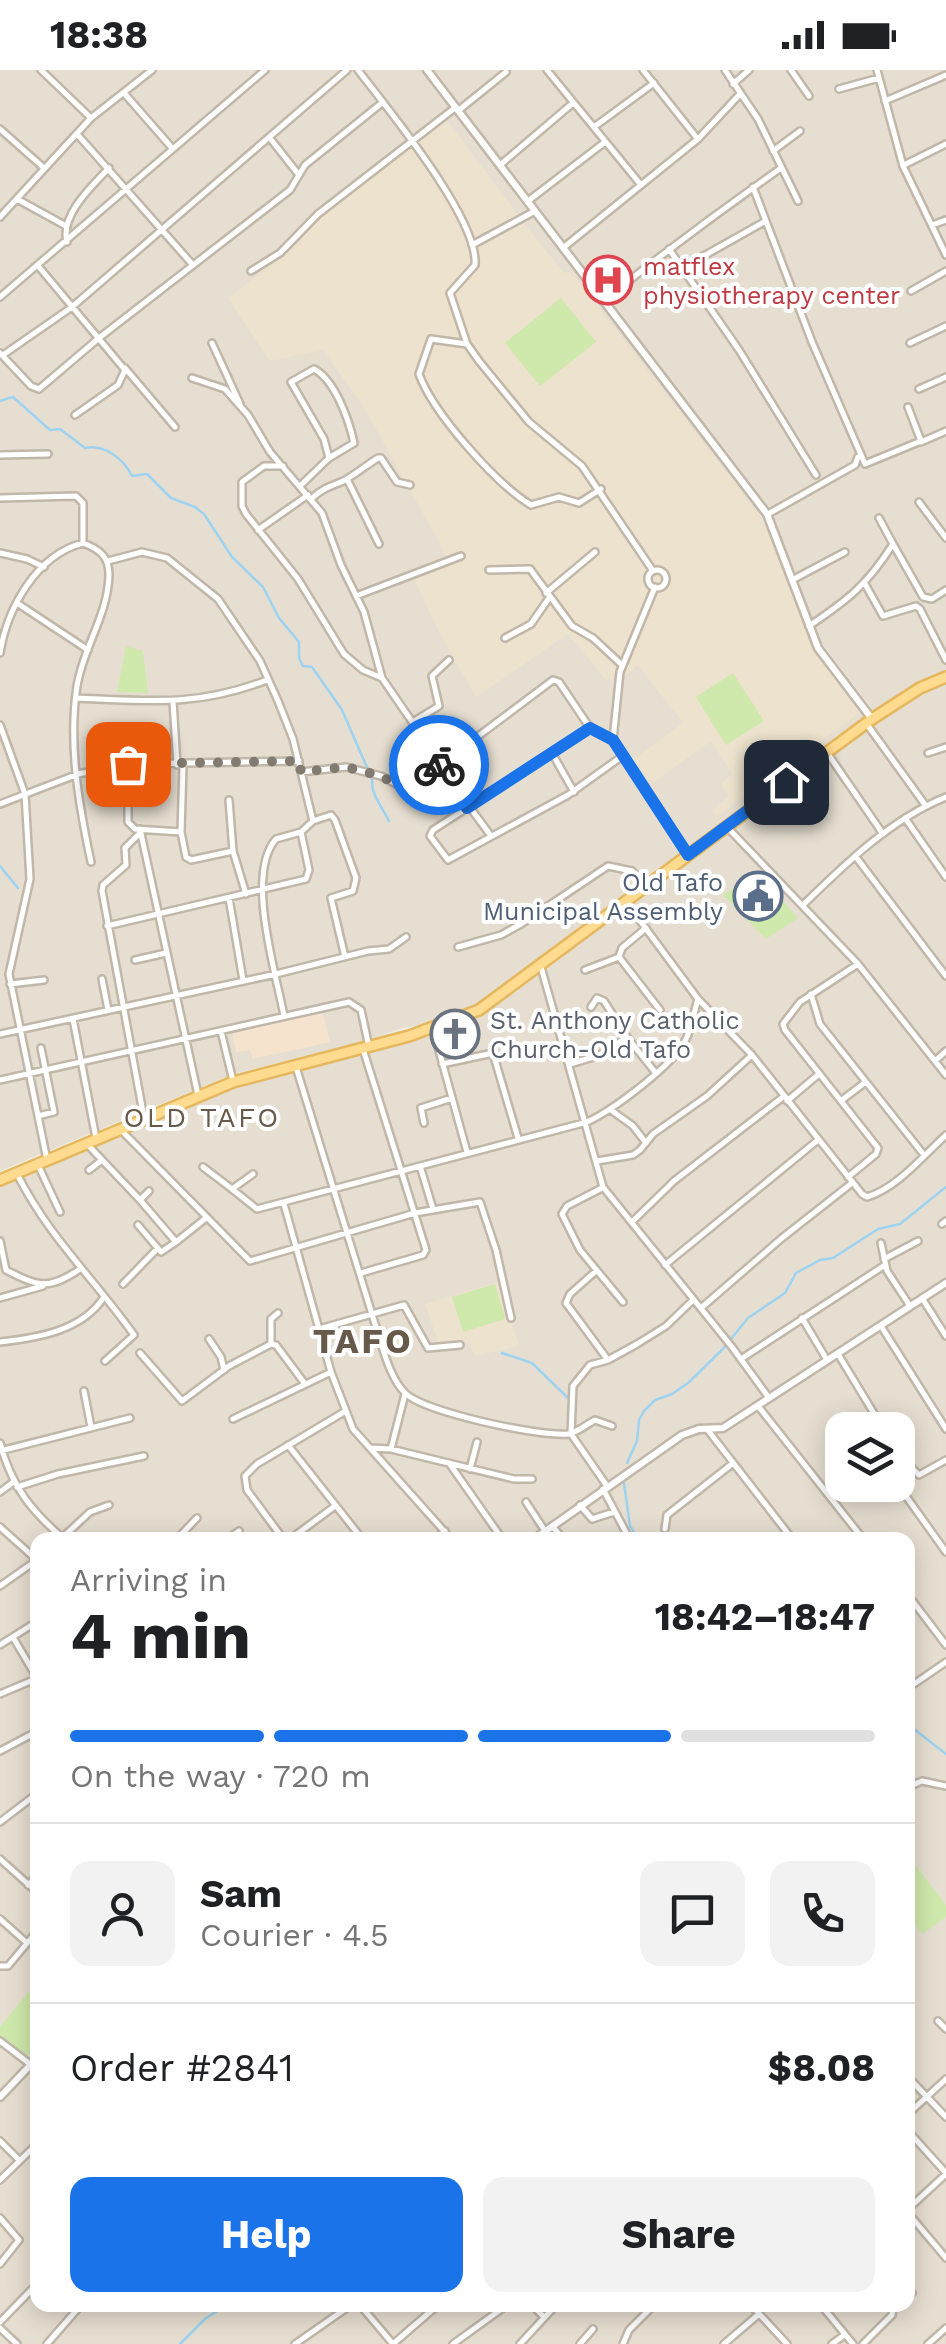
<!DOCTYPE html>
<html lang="en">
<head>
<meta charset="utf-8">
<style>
  body { margin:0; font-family:"Work Sans",sans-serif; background:#f2f2f2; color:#202124; height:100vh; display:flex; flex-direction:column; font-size:38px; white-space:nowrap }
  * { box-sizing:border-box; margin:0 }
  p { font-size:32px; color:#757577 }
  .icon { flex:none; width:55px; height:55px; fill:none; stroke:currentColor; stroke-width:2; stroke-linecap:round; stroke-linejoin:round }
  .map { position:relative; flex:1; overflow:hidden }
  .drawer { position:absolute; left:30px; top:1462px; width:885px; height:780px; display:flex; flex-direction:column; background:#fff; border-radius:20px; box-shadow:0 5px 25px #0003 }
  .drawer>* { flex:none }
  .buttons { position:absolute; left:825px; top:1342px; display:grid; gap:20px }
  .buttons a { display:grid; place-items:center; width:90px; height:90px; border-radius:20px; background:#fff; box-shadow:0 5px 25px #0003; font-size:50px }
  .pin { position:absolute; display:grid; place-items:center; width:85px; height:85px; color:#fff; margin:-42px; border-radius:20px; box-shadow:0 5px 15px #0006 }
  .courier { position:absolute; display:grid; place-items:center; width:100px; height:100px; margin:-50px; border:8px solid #1a73e8; border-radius:50%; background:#fff; color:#222; box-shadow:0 2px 12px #0007 }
  .headline em { font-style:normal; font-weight:700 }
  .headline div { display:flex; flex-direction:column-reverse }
  .headline { display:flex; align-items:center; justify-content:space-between; height:170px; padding:0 40px }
  h1 { font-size:65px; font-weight:700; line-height:75px }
  .bar { display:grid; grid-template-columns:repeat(4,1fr); gap:15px 10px; align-content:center; height:120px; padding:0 40px }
  .bar i { height:12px; border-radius:8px; background:#e0e0e0 }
  .bar .selected { background:#1a73e8 }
  .bar p { grid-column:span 4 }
  .line { display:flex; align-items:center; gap:25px; padding:0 40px; border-top:2px solid #e0e0e0 }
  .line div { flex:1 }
  .round { display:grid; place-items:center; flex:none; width:105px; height:105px; border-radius:20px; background:#f2f2f2 }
  .primary-button { display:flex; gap:20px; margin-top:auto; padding:20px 40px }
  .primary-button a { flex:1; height:115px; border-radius:20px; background:#1a73e8; color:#fff; font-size:40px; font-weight:700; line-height:115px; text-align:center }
  .primary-button a+a { background:#f2f2f2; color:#202124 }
  .status { display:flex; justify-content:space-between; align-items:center; height:70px; padding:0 50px; background:#fff; direction:ltr }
  .status svg { height:28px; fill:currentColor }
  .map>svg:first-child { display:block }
  .residential { fill:#e6dfd1; fill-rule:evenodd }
  .commercial { fill:#f5e3cd }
  .education { fill:#ece2cd }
  .pitch { fill:#cfe8ab }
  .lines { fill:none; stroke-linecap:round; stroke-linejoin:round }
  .stream { stroke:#9dd2f1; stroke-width:2.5 }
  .minor-casing { stroke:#c0b7a9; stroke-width:10 }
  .tertiary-casing { stroke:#c0b7a9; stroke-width:11 }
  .primary-casing { stroke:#e5b75e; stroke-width:14 }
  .minor { stroke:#fff; stroke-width:5 }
  .tertiary { stroke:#fff; stroke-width:6 }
  .primary { stroke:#ffdb8f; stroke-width:9 }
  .done { stroke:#817b71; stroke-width:10; stroke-dasharray:0 18 }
  .route { stroke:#1a73e8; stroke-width:12 }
  .labels { text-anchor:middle; stroke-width:8; stroke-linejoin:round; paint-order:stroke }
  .health-label { font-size:25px; fill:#be3a42; stroke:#fff; text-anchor:start }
  .service-label { font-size:25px; fill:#4e5e75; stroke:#fff; text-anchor:end }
  .worship-label { font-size:25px; fill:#5b616d; stroke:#fff; text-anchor:start }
  .neighbourhood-label { font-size:28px; letter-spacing:2.5px; fill:#675a4a; stroke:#fff }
  .district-label { font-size:35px; font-weight:bold; letter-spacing:2.5px; fill:#675a4a; stroke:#fff }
</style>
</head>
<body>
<div class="status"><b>18:38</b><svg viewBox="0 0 49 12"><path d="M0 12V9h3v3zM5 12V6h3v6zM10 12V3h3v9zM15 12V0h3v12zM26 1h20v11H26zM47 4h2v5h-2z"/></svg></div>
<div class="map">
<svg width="946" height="2274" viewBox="0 0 946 2274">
  <rect width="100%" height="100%" fill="#f2ede3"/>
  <path class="residential" d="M0,0H425L757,439L769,462L807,567L868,645L475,937L434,953L402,958L363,972L233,1004L0,1101Z
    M433,0H946V600L915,615L874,642L813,561L776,461Z
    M946,608V2274H0V1110L200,1024L462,951L508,923L892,637ZM842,1360H898V1415H842ZM38,1470H908V2235H38Z"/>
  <path class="commercial" d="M322,940L330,972L253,989L250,980L236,982L232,962Z"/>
  <path class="education" d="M446,49L530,161L564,203L571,202L742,422L763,451L814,581L862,641L716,747L712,741L729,726L721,714L732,704L711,671L651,714L634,689L683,653L638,595L622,608L606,610L568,564L476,627L440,564L414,508L450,492L365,339L323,280L270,291L228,228L296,176L324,143Z
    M499,1212L519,1276L476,1286L465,1269L440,1277L425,1234Z"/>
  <path class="pitch" d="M561,228L596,272L540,316L505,273Z
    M126,576L143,581L148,623L117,622Z
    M733,603L764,651L726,675L696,627Z
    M756,801L798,848L766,869L723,825Z
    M495,1214L505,1249L463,1262L452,1227Z
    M911,1790L946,1835V1847L922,1864L908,1845V1792Z
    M31,1919L37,1925V1976L26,1988L0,1966V1957Z"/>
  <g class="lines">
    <path class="stream" d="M0,331L13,327L50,360L60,359L85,378C104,374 123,388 132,406L147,404L171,428L195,437L204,444L232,487L263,517L279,548L299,572V588L303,596L312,597L342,640L369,702
      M373,707C368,721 383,738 389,751
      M0,796L18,818
      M502,1283L532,1293L570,1330
      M627,1393L637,1371L639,1350L644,1341L655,1330L672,1324L688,1313L722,1280L748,1248L785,1223L796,1203L820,1190L833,1188L878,1159L900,1154L946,1117
      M624,1413L630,1456L639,1470
      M908,1660L914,1659L946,1684
      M180,2274L205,2249L226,2235"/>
    <g class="minor-casing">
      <path id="minor" d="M41,0L91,48
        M358,0C387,38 479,149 475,195L450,223L467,274L479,291L529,352L582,396L653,501
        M547,0L641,115
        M643,0L697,68
        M725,0L758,49L798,131
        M791,0L809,26
        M877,0L903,96L946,185
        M733,14L749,0
        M839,19L879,8
        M124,23L172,78
        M885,31L946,5
        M459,40L506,2
        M594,57L654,13
        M0,59L44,98
        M77,64L192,194
        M269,67L299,105
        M773,81L800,61
        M500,95L573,33
        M904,95L946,74
        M753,117L812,272L865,394L921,371L908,337
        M17,129L66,156
        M528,131L605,72
        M0,147L91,48L152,0
        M932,155L946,150
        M67,172C60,145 92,116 109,98
        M472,175L535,141
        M563,178L698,69L740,24
        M669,179L739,280L816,405
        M39,197L125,300L118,315L75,345
        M684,197L764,152
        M251,201L280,183L318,144L456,37
        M911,221L946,201
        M0,227L265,0
        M603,231C661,185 720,141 781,98
        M212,273L240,334
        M910,273L946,256
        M467,274L431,269L419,304C433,343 496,414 531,435L559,427L579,433L601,419
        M0,283L31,316L39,319L99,268L290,120L305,95L383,32
        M3,285L72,237L347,0
        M125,298L175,357
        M192,308L225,319L248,345L270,382L322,443L341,495L364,542L382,608L441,694L553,610L559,612L590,658L613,670
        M919,319L946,307
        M921,372L946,361
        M0,385L48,384
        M283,396H264L242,412V436L246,444L298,509L344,584L363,600L382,608
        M347,409L379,474
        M301,415L329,388L354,373C349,350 335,310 314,299L291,312L324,369L329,388
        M0,428L76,426L83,433V473
        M311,429C322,419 328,417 341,412C349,409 368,394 378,388H381L397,412L410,415
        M919,432L946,468
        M768,444L855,395L858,387
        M258,460L308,425
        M893,474L923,527L932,529L946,520
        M0,483L27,489L44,497
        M108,491L142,482L167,488L218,529L260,591L278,631L293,669L313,751
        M489,500L530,499L572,556L593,568L622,595
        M648 509a9 9 0 1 1 18 0a9 9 0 1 1-18 0Z
        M792,510L845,482
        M865,514L883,546L916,536L920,539L946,590
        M655,517L620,602L613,670L688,785
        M546,523L595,482
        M356,526L461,486
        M17,533L88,580
        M809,556C849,529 867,515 893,474L879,448
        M505,568L531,554L549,528
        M0,583C7,539 36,485 83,473C99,479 109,486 109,505C108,545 83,578 77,616C68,674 79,736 91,792
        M76,628C149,631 197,637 267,610
        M173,631L177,695
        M413,652L439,636L432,606L449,590
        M866,653L926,736
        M0,655L25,724L30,809L9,904L47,1090
        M589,658L433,760L430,766L448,790L568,725L621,687
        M552,683L574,722
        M928,683L946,677
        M828,684L883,764
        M128,694V752L135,759L181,762
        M183,695L181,762L186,787L191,790L233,781
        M301,702L346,697L381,706L400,716L441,694L467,738
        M229,730L233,781L246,824
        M0,734L78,704L128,694L299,691
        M469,736L491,766
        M905,748L946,807
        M728,758L858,894L946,1005
        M140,759L198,1025
        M140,763L125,778L126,795L103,815L102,821L144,1048
        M856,787L946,906
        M229,828L243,910
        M627,833L698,929L752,985L862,1124L867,1127C897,1118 923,1086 946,1065
        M803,835C845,794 891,749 946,727
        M107,856L306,809L309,800L301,762
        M646,858L622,878L619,887L660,940
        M458,877L501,865L521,854L608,796L632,801L646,817
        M135,890L166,883
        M541,897L603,1117L732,1277L769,1328
        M585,900L619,887
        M102,909L108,940
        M10,914L44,910
        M811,924L820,954L924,1085
        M591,937L597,928L604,931L627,967
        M284,946C276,903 245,804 276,769L301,762L313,751L331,745L335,750L356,808L353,821L331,828L345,887
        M73,949L96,1068
        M433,959L467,1082
        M221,961L233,1011
        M0,964L276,904L368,881L389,879L406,867
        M935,991L946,981
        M442,994L493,983L518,1068
        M570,994L600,985L627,967L655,1002
        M296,997L379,1267C385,1285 391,1309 405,1323C424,1342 540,1367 568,1364C577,1363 587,1354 595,1350L612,1356
        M0,1010L349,932L361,940L369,977
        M842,1030L863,1014
        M787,1031L819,1004
        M611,1040L633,1056L646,1073
        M38,1046L54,1042L41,978
        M424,1053L421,1038L452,1028
        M121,1060L250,1191L415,1143L480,1132L496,1180L511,1248
        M87,1074L140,1130
        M597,1091L633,1085L640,1080L653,1064L707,1026L752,985
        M38,1095L60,1142
        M420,1096L433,1139
        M203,1097L232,1119
        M89,1100L102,1090
        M17,1104C50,1169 93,1207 134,1265L105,1291
        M253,1104L232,1119L257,1139L587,1052C613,1040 675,994 686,969C692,957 694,942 698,929
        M848,1107L876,1084L878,1078L785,960L783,954L800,932L858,894
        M602,1118L567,1136L562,1144L580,1180L623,1232
        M149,1121L140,1130L176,1172L206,1148
        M284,1134L331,1302L353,1359L452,1470
        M632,1152L674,1111L783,1027
        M942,1154L946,1151
        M138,1155L161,1182L176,1172
        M0,1171L6,1200C39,1217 49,1220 80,1199
        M881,1173L887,1201L910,1236
        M884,1189L918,1171
        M665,1195L818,1070
        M596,1201L570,1224L566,1233L608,1290
        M361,1203L423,1185L426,1180L363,979
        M123,1214L158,1178
        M0,1228L43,1216
        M922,1228L946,1266
        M701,1238L782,1168L852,1113
        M802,1248L827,1290
        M881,1256L946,1359
        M319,1259L404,1235L428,1278L460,1275
        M209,1269L221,1287L224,1300
        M0,1272C37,1268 82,1261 104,1227
        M271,1274V1249L278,1243
        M140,1283L182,1331L229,1296L271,1274L276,1275L305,1314
        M838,1284L884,1360
        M741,1289L885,1195
        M84,1321L91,1357
        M758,1336L864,1470
        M233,1349L331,1302
        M707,1359L793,1470
        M0,1373C12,1417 31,1441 65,1470
        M288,1375L363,1470
        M371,1378L391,1379L514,1409H532
        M391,1379L405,1324
        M0,1381L130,1348
        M898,1384L919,1405L946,1390
        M449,1393L503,1470
        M470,1399L477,1372
        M898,1415L946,1482
        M607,1416L571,1364L573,1316L590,1295L608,1290L637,1274L666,1256L693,1230
        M17,1417L58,1404L144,1386
        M603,1419L630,1470
        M0,1422L12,1413
        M526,1432L545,1461
        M580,1435L592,1449L614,1442
        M552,1456L564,1470
        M0,1457L38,1491
        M665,1459L667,1445L732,1394
        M62,1468L90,1442L109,1435
        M176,1470L197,1448
        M226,1470L239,1461
        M284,1470L247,1420L245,1406L257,1394L344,1342
        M289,1470L335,1436
        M435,1470L445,1461
        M0,1516L37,1490
        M908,1525L946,1575
        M14,1569L37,1608
        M0,1575L38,1551
        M908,1606L914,1614L946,1592
        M0,1624L38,1608
        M0,1681L38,1661
        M908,1717L922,1711L946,1716
        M0,1752L38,1723
        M0,1789L38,1823
        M28,1815L38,1805
        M0,1849L27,1873
        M0,1896H8L38,1860
        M938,1951L946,1959
        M0,1971L30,1994
        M908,2007L946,2047
        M908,2044L946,2009
        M908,2061L946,2103
        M0,2071L19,2090
        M0,2110L38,2073
        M908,2139L946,2104
        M908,2143L946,2188
        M0,2148L19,2170L0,2194
        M908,2217L912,2223L908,2227
        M360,2235L393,2274
        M532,2235L544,2247
        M751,2235L787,2274
        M821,2235L853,2274
        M0,2252L38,2213
        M0,2258L17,2274
        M47,2274L81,2235
        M295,2274L351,2235
        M393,2274L438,2235
        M453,2274L507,2235
        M520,2274L556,2235
        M580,2274L593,2259
        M623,2274L629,2260L654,2235
        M724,2274L759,2244
        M832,2274L843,2266
        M863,2274L892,2245L893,2239L898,2235
        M928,2274L946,2258"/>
    </g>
    <g class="tertiary-casing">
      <path id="tertiary" d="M427,0L767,444L818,578L872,649
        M533,1470L682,1365L699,1359L723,1358L946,1213
        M0,2027L38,1987"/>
    </g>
    <g class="primary-casing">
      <path id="primary" d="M0,1110L233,1012L409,966L479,940L872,649L920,618L946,607"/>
    </g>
    <use href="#minor" class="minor"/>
    <use href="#tertiary" class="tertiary"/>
    <use href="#primary" class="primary"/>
  </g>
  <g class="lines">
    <path class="done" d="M128,694L299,691L301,702L346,697L381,706L398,716L439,695"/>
    <path class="route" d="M439,695L442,694L467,738L590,658L613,670L688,785L786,712"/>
  </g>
  <defs>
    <g id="hospital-ring" transform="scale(2.5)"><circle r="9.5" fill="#fff" stroke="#e0444e" stroke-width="1.5"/><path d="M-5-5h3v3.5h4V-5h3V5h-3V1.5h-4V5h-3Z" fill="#e0444e"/></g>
    <g id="civic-ring" transform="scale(2.5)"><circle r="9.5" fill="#fff" stroke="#5c6f8a" stroke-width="1.5"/><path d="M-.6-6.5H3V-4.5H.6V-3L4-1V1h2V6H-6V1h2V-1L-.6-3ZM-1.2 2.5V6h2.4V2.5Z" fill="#5c6f8a"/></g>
    <g id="church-ring" transform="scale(2.5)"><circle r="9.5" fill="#fff" stroke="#6b7280" stroke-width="1.5"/><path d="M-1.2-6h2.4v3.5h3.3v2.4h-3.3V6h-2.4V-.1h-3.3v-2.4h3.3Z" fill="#6b7280"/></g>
  </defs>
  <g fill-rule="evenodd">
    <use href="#hospital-ring" x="608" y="210"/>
    <use href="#civic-ring" x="758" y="826"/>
    <use href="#church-ring" x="455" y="964"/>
  </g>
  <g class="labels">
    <g class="health-label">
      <text x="643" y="205">matflex<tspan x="643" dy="29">physiotherapy center</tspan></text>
    </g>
    <g class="service-label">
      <text x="723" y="821">Old Tafo<tspan x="723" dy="29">Municipal Assembly</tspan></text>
    </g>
    <g class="worship-label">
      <text x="490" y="959">St. Anthony Catholic<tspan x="490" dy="29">Church-Old Tafo</tspan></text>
    </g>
    <g class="neighbourhood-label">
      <text x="202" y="1057">OLD TAFO</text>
    </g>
    <g class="district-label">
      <text x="363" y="1283">TAFO</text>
    </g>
  </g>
</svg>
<div class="buttons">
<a><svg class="icon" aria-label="layers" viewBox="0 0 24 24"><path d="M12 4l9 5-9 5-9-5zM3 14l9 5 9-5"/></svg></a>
</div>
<div class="pin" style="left:128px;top:694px;background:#ea580c"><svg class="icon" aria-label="bag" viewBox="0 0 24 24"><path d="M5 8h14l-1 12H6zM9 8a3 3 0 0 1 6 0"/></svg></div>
<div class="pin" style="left:786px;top:712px;background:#1f2937"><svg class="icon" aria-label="home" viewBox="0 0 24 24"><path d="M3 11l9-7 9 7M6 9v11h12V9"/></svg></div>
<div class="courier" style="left:439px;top:695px"><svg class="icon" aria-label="bike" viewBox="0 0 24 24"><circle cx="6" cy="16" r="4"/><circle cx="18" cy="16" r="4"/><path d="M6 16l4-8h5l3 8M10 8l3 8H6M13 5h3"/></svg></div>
<section class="drawer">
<div class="headline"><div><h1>4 min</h1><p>Arriving in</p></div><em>18:42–18:47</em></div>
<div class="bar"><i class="selected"></i><i class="selected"></i><i class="selected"></i><i></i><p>On the way · 720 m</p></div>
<div class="line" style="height:180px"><a class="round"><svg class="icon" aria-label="person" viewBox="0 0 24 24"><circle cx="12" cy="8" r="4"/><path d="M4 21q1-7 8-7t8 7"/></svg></a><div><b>Sam</b><p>Courier · 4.5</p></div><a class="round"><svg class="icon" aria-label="chat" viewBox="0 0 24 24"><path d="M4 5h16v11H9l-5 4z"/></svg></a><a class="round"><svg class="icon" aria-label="phone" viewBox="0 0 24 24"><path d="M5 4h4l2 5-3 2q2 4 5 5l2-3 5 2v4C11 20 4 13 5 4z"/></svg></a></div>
<div class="line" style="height:130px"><div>Order #2841</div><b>$8.08</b></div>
<div class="primary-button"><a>Help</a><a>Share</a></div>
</section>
</div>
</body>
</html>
